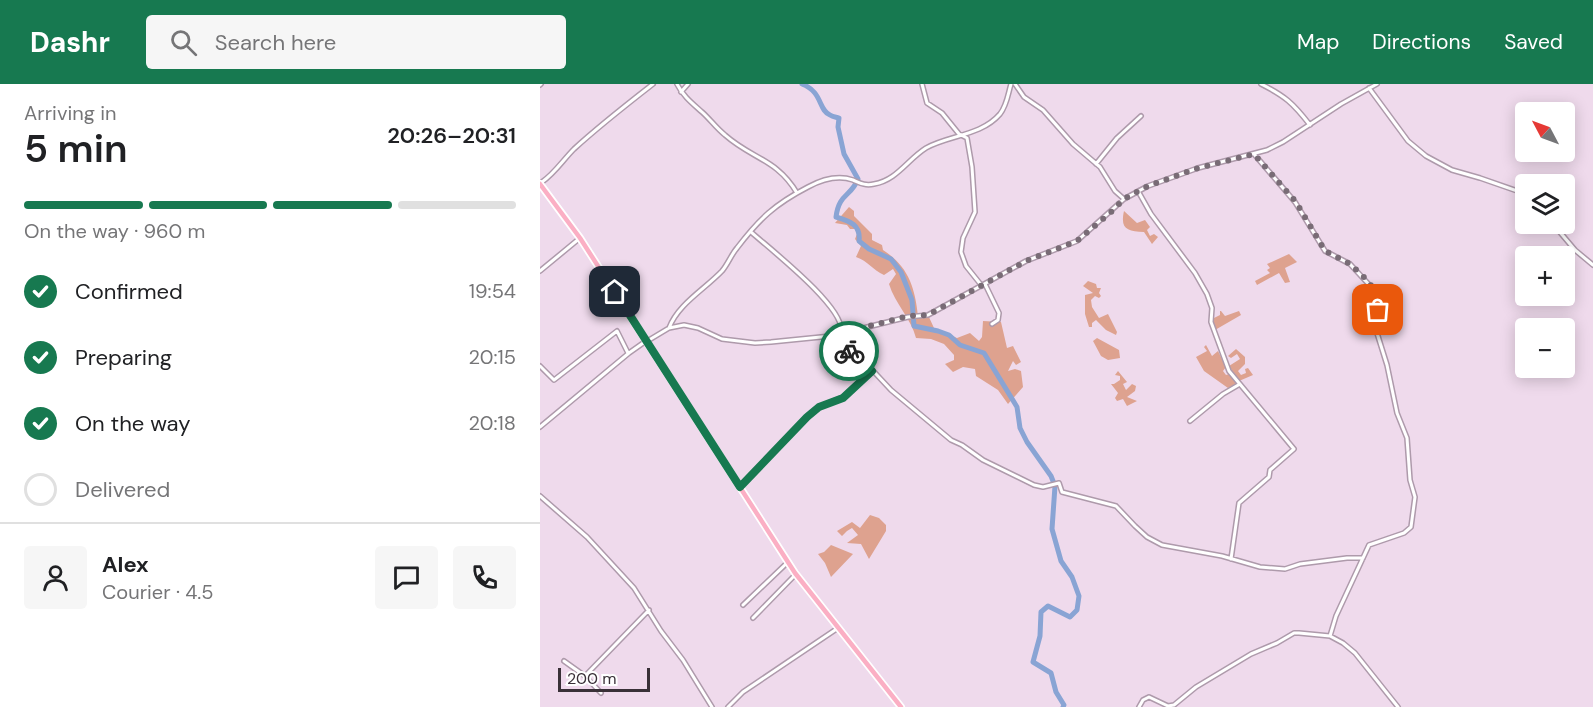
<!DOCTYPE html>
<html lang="en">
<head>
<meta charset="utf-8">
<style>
  body { margin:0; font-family:"DM Sans",sans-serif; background:#f6f6f6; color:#202124; height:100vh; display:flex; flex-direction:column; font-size:22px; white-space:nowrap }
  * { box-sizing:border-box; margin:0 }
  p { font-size:20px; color:#757577 }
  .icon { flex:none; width:33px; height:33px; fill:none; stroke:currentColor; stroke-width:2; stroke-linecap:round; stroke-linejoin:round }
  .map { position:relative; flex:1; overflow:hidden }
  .details { display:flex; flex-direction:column; background:#fff; width:540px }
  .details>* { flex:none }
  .needle { width:39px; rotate:311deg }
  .fabs { position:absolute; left:975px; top:18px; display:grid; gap:12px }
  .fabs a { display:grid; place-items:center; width:60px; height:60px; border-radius:6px; background:#fff; box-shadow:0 3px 15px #0003; font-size:30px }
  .scale { position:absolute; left:18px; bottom:15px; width:92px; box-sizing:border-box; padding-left:6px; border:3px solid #393037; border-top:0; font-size:16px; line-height:21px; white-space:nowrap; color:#393037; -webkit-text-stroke:4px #fff; paint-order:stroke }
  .pin { position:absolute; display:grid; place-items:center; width:51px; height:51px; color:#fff; margin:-26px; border-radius:12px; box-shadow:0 3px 9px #0006 }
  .courier { position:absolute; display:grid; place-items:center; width:60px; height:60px; margin:-30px; border:4px solid #177950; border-radius:50%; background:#fff; color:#222; box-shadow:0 2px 8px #0007 }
  .overview em { font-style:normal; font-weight:600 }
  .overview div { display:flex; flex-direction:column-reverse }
  .overview { display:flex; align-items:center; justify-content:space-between; height:102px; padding:0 24px }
  h1 { font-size:39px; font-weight:600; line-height:45px }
  .bar { display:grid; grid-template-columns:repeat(4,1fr); gap:9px 6px; align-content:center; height:72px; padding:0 24px }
  .bar i { height:8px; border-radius:4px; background:#e0e0e0 }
  .bar .current { background:#177950 }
  .bar p { grid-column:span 4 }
  .line { display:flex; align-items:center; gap:15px; padding:0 24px; border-top:2px solid #e0e0e0 }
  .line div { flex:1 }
  .round { display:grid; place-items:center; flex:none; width:63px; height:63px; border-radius:6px; background:#f6f6f6 }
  ol { padding:0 24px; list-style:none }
  li { display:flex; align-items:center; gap:18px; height:66px }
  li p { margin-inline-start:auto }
  li .icon { padding:6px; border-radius:50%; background:#177950; color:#fff; stroke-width:4 }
  li:last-child { color:#757577 }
  li i { width:33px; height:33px; border:3px solid #e0e0e0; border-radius:50% }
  header { display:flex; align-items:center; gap:36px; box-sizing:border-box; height:84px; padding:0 30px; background:#177950; color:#fff }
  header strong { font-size:28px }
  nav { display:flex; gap:33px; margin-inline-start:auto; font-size:21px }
  .search { width:420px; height:54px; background:#f6f6f6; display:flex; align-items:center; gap:15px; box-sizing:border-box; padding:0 21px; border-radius:6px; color:#757577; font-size:22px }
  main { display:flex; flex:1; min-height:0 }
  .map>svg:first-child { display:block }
  .forest { fill:#dea28f }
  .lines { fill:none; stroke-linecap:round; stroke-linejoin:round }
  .river { stroke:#89a4d4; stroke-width:5 }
  .minor-casing { stroke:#ae9aab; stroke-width:6 }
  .major-casing { stroke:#fff; stroke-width:8 }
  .minor { stroke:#fff; stroke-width:3 }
  .major { stroke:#fbafc4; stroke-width:4.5 }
  .done { stroke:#796c76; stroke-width:6; stroke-dasharray:0 10.8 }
  .route { stroke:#177950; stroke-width:8 }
</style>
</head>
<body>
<header>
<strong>Dashr</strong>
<div class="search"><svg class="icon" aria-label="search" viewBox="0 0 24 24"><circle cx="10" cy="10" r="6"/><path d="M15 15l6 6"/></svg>Search here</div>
<nav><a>Map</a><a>Directions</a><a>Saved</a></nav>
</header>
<main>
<section class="details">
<div class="overview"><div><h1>5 min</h1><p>Arriving in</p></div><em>20:26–20:31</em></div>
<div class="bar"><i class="current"></i><i class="current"></i><i class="current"></i><i></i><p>On the way · 960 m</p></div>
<ol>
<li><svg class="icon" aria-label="check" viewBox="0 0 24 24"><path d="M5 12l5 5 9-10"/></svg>Confirmed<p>19:54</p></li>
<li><svg class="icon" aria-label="check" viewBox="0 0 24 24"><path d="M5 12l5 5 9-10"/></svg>Preparing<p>20:15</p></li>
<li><svg class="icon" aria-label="check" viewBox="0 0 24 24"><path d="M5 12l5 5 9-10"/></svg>On the way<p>20:18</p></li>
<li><i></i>Delivered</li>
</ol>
<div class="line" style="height:108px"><a class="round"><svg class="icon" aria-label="person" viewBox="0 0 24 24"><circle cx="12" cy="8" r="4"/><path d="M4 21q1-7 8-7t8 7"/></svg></a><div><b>Alex</b><p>Courier · 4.5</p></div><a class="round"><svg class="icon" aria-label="chat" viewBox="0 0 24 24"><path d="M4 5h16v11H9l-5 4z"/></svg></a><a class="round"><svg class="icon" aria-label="phone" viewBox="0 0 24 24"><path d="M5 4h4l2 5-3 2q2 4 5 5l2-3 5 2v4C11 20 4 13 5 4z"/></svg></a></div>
</section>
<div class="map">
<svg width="1053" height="623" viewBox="0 0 1053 623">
  <rect width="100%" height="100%" fill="#efdaec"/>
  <path class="forest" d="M309,123L314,127V132L332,150V156L342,161L343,166C368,182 375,203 378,232L388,231L394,244L417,254L430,249L439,257L442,253L443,237L461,238L467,264L473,262L481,278L476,281L473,277L468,287L475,285L481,287L483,303L468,320L458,306L436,292L435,285L423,283L413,288L405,280L414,276V271L404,260L391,255L376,254C371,234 355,220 349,200L356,190L353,185L344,191C333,186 328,177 316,173L321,162L315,155L317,150L315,145H310L307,141L295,139Z
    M584,127L597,139L605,136L610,143L607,146L610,152L614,150L618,153L612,160L604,148C587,147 580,145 584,127Z
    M749,170L757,178L745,184L750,198L745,199L739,189L717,201L715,197L730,189L727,186L730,184L727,180Z
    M548,197L556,200L557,204H561L559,209L561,212L559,214L555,212L551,216L552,223L559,234L568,230L577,248L576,251L566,246L556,236L552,239V243H549L545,230V211L553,209L543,202Z
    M680,227H681L685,232L699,227L701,231L675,246L672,235L680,231Z
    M557,254L579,266L580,274L568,276L561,272L553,257Z
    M666,261L672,272L678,267L686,283L683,287L686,291L689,290L697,299L688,304L664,287L656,273L667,267L664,263Z
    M696,265L705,273V280L698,287L701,291L706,289L705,285L708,284L713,291L699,297L689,282L700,275L697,270L691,274L688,272Z
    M578,287L587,298L583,300L586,306L592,300L596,302L595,307L587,313L597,317L587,322L583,315L577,317L575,314L578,309L571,300H574L580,296V292L575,291Z
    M330,431L339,434L346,441V447L329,475L321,460L307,459L318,451L312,444L307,447L302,452L297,447L312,438L320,444Z
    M291,461L313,470L291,493L285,479L278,470L284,468Z"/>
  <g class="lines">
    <path class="river" d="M262,0C283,8 278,26 290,31C293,33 296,33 299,34L298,43L304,70L318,95C311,113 299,109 296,133C310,137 321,141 319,157L329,165L351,175L361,188L372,216L374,242L398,247L409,251L420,261L444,269L477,323L480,344L487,358L511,392L515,402L512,445L521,477L532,493L539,512L537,526L530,533L508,522L501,528L500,552L493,578L511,589L516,608L524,621L523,623"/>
    <g class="minor-casing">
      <path id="minor" d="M137,0C143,12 152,19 162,28C170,35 176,44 185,51C212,75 237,75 257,109
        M382,0L387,19L402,29L419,50L427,54L432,83L435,128L423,154L421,168L426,182L442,202
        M475,0L484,13L503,26L533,60L560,83L575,107L584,115
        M721,0C745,12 753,19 770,41
        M0,1L1,0
        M829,4L868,57L886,72L912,86L940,94L986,110
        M141,8L148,0
        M714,70L755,118L785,167L810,180L834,206L838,227L837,249L847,281L857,329L867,354L870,396L875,413L871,443L864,449L829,461L796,532L790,552
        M556,80L577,54L601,32
        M2,98C15,89 23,76 34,65C59,42 86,21 113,0
        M598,107L611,130L655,189L667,210L672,224L671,238L689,287L754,365L730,386L729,393L699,419L691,475
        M1013,140L1035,166L1053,181
        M211,148C230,165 306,224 301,248
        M0,187L40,154
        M445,200L459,229L458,236L452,240
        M129,244C138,220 165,205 182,187C188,180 191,171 197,164C219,135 235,120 268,103C281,96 298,91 313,96C320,99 325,102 334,100C357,96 367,76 386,64C409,51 441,52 460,30C467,21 468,10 471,0
        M291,252L305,265L322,275L351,306L411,356L422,361L443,376L494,401L503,403L519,399L522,408L576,422L595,442L607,453L622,461L682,472L720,483L745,485L760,480L807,474H823
        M109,256L129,244L144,241L158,244L182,255L215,259L231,258L291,252L368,233L388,231L486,177L537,157L584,115L608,102L658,84L727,66L743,58L801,20L837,0
        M0,282L14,296L77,247L88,269
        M650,337L683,310L700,300
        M0,343L89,269L106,257
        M200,403L267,333L279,323L303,313L332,287
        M0,412L47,453L94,504L121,547L143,576L172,623
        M203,521L248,478
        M213,534L256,490
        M24,577L45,592L61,609
        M45,592L109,526
        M188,623L203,608L298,544
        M599,623L603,616L609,613L628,622L634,621L656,603L711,570L737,559L754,549H759L790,552L803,559L815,569L858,623"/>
    </g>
    <g class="major-casing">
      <path id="major" d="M0,100L40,154L255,489L361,623"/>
    </g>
    <use href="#minor" class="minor"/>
    <use href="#major" class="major"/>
  </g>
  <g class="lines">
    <path class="done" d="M309,267L291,252L368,232L388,231L486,177L537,157L570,129L584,115L608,102L658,84L714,70L756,118L785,167L810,180L828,197L834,206L838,226"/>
    <path class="route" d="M75,208L200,403L267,333L279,323L303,314L332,287L322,275L309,267"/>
  </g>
</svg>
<div class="fabs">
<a><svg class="needle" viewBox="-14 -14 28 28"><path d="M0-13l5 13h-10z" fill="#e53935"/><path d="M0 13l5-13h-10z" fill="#757577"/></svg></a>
<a><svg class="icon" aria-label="layers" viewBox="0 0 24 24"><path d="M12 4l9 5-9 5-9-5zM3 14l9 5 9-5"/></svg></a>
<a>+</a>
<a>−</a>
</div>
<div class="scale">200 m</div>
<div class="pin" style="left:838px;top:226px;background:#ea580c"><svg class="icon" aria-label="bag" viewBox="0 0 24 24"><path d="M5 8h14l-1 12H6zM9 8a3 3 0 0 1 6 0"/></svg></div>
<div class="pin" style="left:75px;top:208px;background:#1f2937"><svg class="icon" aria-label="home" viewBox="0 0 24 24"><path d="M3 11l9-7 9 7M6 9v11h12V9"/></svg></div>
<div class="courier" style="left:309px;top:267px"><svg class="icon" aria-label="bike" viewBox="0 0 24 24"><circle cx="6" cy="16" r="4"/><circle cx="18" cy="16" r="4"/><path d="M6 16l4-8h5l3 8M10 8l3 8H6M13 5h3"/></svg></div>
</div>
</main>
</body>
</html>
